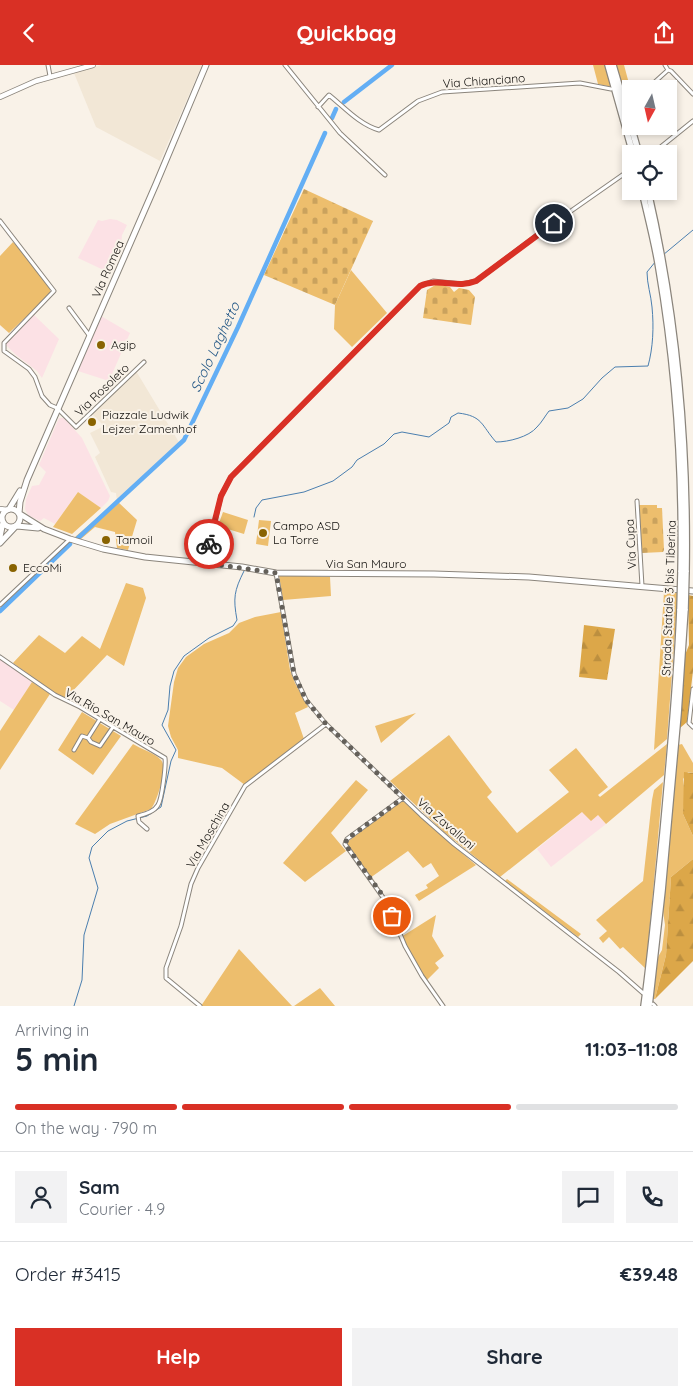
<!DOCTYPE html>
<html lang="en">
<head>
<meta charset="utf-8">
<style>
  body { margin:0; font-family:Quicksand,sans-serif; background:#f2f2f3; color:#1f2937; height:100vh; display:flex; flex-direction:column; font-size:19px; white-space:nowrap }
  * { box-sizing:border-box; margin:0 }
  p { font-size:16px; color:#747a83 }
  .icon { flex:none; width:28px; height:28px; fill:none; stroke:currentColor; stroke-width:2; stroke-linecap:round; stroke-linejoin:round }
  .map { position:relative; height:941px; overflow:hidden }
  .side { display:flex; flex-direction:column; background:#fff; flex:1 }
  .side>* { flex:none }
  .needle { width:32px; rotate:188deg }
  .controls { position:absolute; left:622px; top:15px; display:grid; gap:10px }
  .controls a { display:grid; place-items:center; width:55px; height:55px; border-radius:0px; background:#fff; box-shadow:0 2px 8px #0003; font-size:25px }
  .pin { position:absolute; display:grid; place-items:center; width:42px; height:42px; color:#fff; margin:-21px; border:2px solid #fff; border-radius:50%; box-shadow:0 1px 5px #0007 }
  .courier { position:absolute; display:grid; place-items:center; width:50px; height:50px; margin:-25px; border:4px solid #d93025; border-radius:50%; background:#fff; color:#222; box-shadow:0 1px 6px #0007 }
  .headline em { font-style:normal; font-weight:700 }
  .headline div { display:flex; flex-direction:column-reverse }
  .headline { display:flex; align-items:center; justify-content:space-between; height:85px; padding:0 15px }
  h1 { font-size:32px; font-weight:700; line-height:38px }
  .bar { display:grid; grid-template-columns:repeat(4,1fr); gap:8px 5px; align-content:center; height:60px; padding:0 15px }
  .bar i { height:6px; border-radius:4px; background:#e0e1e3 }
  .bar .selected { background:#d93025 }
  .bar p { grid-column:span 4 }
  .line { display:flex; align-items:center; gap:12px; padding:0 15px; border-top:1px solid #e0e1e3 }
  .line div { flex:1 }
  .round { display:grid; place-items:center; flex:none; width:52px; height:52px; border-radius:0px; background:#f2f2f3 }
  .button { display:flex; gap:10px; margin-top:auto; padding:10px 15px }
  .button a { flex:1; height:58px; border-radius:0px; background:#d93025; color:#fff; font-size:20px; font-weight:700; line-height:58px; text-align:center }
  .button a+a { background:#f2f2f3; color:#1f2937 }
  header { display:flex; justify-content:space-between; align-items:center; height:65px; padding:0 15px; background:#d93025; color:#fff; font-size:22px; font-weight:700 }
  .map>svg:first-child { display:block }
  .built { fill:#f2e7d6 }
  .industrial { fill:#fce1e5 }
  .green { fill:#edbe6d }
  .forest { fill:url(#forest-firs) }
  .cemetery { fill:url(#cemetery-stones) }
  .lines { fill:none; stroke-linecap:round; stroke-linejoin:round }
  .stream { stroke:#4b7faf; stroke-width:1 }
  .canal { stroke:#63aef4; stroke-width:4.5 }
  .minor-casing { stroke:#8b857c; stroke-width:5 }
  .tertiary-casing { stroke:#8b857c; stroke-width:6 }
  .secondary-casing { stroke:#8b857c; stroke-width:7 }
  .trunk-casing { stroke:#8b857c; stroke-width:8 }
  .minor { stroke:#fff; stroke-width:3 }
  .tertiary { stroke:#fff; stroke-width:4.5 }
  .secondary { stroke:#fff; stroke-width:5 }
  .trunk { stroke:#fff; stroke-width:5.5 }
  .trunk-bridge-casing { stroke:#8b857c; stroke-width:8; stroke-linecap:butt }
  .trunk-bridge { stroke:#fff; stroke-width:5.5 }
  .done { stroke:#64605a; stroke-width:5; stroke-dasharray:0 9 }
  .route { stroke:#d93025; stroke-width:6 }
  .poi-dot { fill:#896301; stroke:#f9f2e8; stroke-width:2 }
  .labels { text-anchor:middle; stroke-width:4; stroke-linejoin:round; paint-order:stroke }
  .street-label { font-size:12px; fill:#13110e; stroke:#f9f2e8 }
  .poi-label { font-size:12px; fill:#13110e; stroke:#f9f2e8; text-anchor:start }
  .water-label { font-size:14px; font-style:italic; fill:#255987; stroke:#f9f2e8 }
</style>
</head>
<body>
<header><svg class="icon" aria-label="back" viewBox="0 0 24 24"><path d="M15 5l-7 7 7 7"/></svg>Quickbag<svg class="icon" aria-label="share" viewBox="0 0 24 24"><path d="M12 15V3M7 8l5-5 5 5M5 13v7h14v-7"/></svg></header>
<div class="map">
<svg width="693" height="941" viewBox="0 0 693 941">
  <defs>
    <pattern id="forest-firs" width="22" height="20" patternUnits="userSpaceOnUse" patternTransform="scale(1.25)"><rect width="22" height="20" fill="#dca749"/><path d="M5 1l3.5 6h-7zM16 11l3.5 6h-7z" fill="#bc8f3f"/></pattern>
    <pattern id="cemetery-stones" width="16" height="16" patternUnits="userSpaceOnUse" patternTransform="scale(1.25)"><rect width="16" height="16" fill="#edbe6d"/><path d="M2 7V4a2 2 0 0 1 4 0v3zM10 15v-3a2 2 0 0 1 4 0v3z" fill="#caa25d"/></pattern>
  </defs>
  <rect width="100%" height="100%" fill="#f9f2e8"/>
  <path class="built" d="M102,0H202L160,96L96,62L74,8Z
    M136,306L180,379L117,436L116,428L111,427L95,392L100,388L90,368L104,361L92,349Z"/>
  <path class="industrial" d="M110,154L117,155L127,160L122,170L121,183L110,208L78,193L98,155L102,156Z
    M34,250L59,274L42,313L37,306L16,290L5,279Z
    M101,251L130,268L109,316L78,306Z
    M59,353H64L82,373L110,431L108,436L101,443L78,427L55,459L44,453L40,456L28,450L25,444L26,434L32,421L39,420L46,407L39,400Z
    M0,594L32,617L14,645L0,636Z
    M582,747L598,750L606,759L551,802L537,784Z"/>
  <path class="green" d="M593,0H624L631,26L598,19Z
    M13,177L27,192L50,224V229L9,268L0,260V191Z
    M351,205L387,248L352,282L334,264L335,240Z
    M78,427L101,443L72,469L53,462Z
    M117,436L137,455L128,485L117,483L115,467L95,462L81,474L75,472Z
    M223,447L248,455L244,469L218,461Z
    M259,455L271,456L268,481L256,479Z
    M279,510L330,512L331,531L283,535Z
    M126,518L143,523L146,533L124,601L107,590L66,633L53,627L13,598L39,570L65,588L82,571L100,584Z
    M664,527L678,528L667,674L654,685Z
    M281,547L290,605L295,618L308,642L295,648L304,674L245,720L222,703L178,693V685L171,672L168,661L174,617L178,603L186,592L204,579L229,568L239,558L255,552Z
    M32,617L50,629L0,705V666Z
    M82,647L121,671L93,710L58,685Z
    M416,648L381,678L375,661Z
    M449,670L492,727L487,732L517,768L569,727L549,705L576,683L608,722L598,730L600,732L667,679L664,710L606,759L598,750L591,756L582,747L500,812L444,767L390,716Z
    M133,679C141,684 155,688 161,695C168,702 157,737 151,744L110,759L95,769L75,759Z
    M682,679L693,698V708L688,707L683,714L685,730L683,749L693,771V794L671,812L666,890L655,934H652L658,892L662,885L665,860L663,846L678,680Z
    M356,715L368,725L331,768L346,786L305,817L283,798Z
    M663,717L646,904L623,882L620,884L609,872L603,878L599,873L607,866L596,855L643,816L652,735L654,725Z
    M402,735L436,766L476,800L419,836L415,830L428,823L426,820L439,811L431,798L423,803L408,786L370,813L346,778Z
    M507,814L581,869L578,872L505,816Z
    M436,850L432,871L444,891L435,898L439,903L426,916L401,872Z
    M239,884L292,941H201Z
    M320,923L335,941H294Z"/>
  <path class="forest" d="M688,530L693,531V606L687,657L680,663L685,590L689,580Z
    M584,560L615,564L607,615L579,612Z
    M684,707L693,708V771L683,749Z
    M693,794V896L655,934L666,890L671,812Z"/>
  <path class="cemetery" d="M304,124L373,156L335,240L264,210Z
    M437,219L450,222L454,227L459,223L469,225L475,232L471,260L423,253L427,225Z
    M639,440H657V443H662L664,485L663,487L642,488L641,487Z"/>
  <g class="lines">
    <path class="stream" d="M663,190L693,165
      M254,452L256,443L262,435L304,427L333,416L352,402L357,395L384,379L394,369L402,367L429,372L449,358L451,352L458,348C483,351 481,360 496,377C508,377 529,372 537,362C542,357 545,351 549,346L568,343L583,334L602,313L615,302L648,301C653,283 654,262 652,242C651,230 647,219 647,207L656,196
      M74,941L82,915L84,870L98,823L89,793L92,782L108,766L127,756L147,751L161,742L171,696L176,685L162,660L168,645L170,621L174,606L184,591L209,573L233,561L237,555C233,533 234,526 244,506"/>
    <path class="canal" d="M344,37L392,0
      M332,53L336,44
      M78,473L184,375L238,262L325,68
      M0,546L70,479"/>
    <g class="minor-casing">
      <path id="minor" d="M48,0L50,11
        M285,0L340,68L385,110
        M665,0L668,5
        M647,24L668,5L671,6L693,29
        M627,27L631,28
        M318,42L329,30C344,42 360,60 379,65L418,36L442,27L580,18L611,24
        M652,89L693,56
        M0,156L54,226L4,278V286L29,304L35,312L42,331L50,340L57,343L76,362L144,297
        M69,243L89,270
        M637,436L642,521
        M205,498L221,431L231,412L420,221L433,216L462,219L476,216L541,167L631,104
        M276,508L294,609L306,635L326,659L421,750L454,779L619,907L643,928
        M0,540L70,474
        M0,592L55,630L80,642L165,693C166,700 162,734 158,740C154,747 145,749 138,751L139,757L147,764
        M693,624L689,658L693,662
        M88,673L91,677L100,681L113,662
        M74,685L82,671L88,673L100,654
        M403,733L347,774L345,779L387,838L405,881L422,911L443,941
        M653,939L655,941
        M200,941L166,913V903L181,861L191,819L198,803L245,721L326,659"/>
    </g>
    <g class="tertiary-casing">
      <path id="tertiary" d="M0,32L36,16L93,0
        M0,444L8,445
        M0,452L2,454"/>
    </g>
    <g class="secondary-casing">
      <path id="secondary" d="M2 453a9 9 0 1 1 18 0a9 9 0 1 1-18 0Z
        M9,444L20,426
        M19,448L20,437L27,415L156,119L206,0
        M20,449L44,464L70,474L103,484L145,492L242,502L276,508L434,509L529,512L693,526
        M17,461L38,463
        M0,472L3,457
        M0,478L15,462"/>
    </g>
    <g class="trunk-casing">
      <path id="trunk" d="M608,0L633,89
        M613,0L631,61
        M631,61L639,89
        M642,126C648,152 655,178 659,204C676,304 683,406 681,507
        M648,126C677,252 688,378 686,507
        M644,941C652,883 657,825 663,768C670,693 677,619 680,544
        M649,941L662,826L678,649L685,544"/>
    </g>
    <use href="#minor" class="minor"/>
    <use href="#tertiary" class="tertiary"/>
    <use href="#secondary" class="secondary"/>
    <use href="#trunk" class="trunk"/>
    <g class="trunk-bridge-casing">
      <path id="trunk-bridge" d="M680,544L681,507
        M685,544L686,507"/>
    </g>
    <use href="#trunk-bridge" class="trunk-bridge"/>
  </g>
  <g class="lines">
    <path class="done" d="M209,479L205,498L276,508L294,609L306,635L326,659L403,733L347,774L345,779L381,828L392,851"/>
    <path class="route" d="M209,479L221,431L231,412L420,221C438,212 457,224 476,216L554,158"/>
  </g>
  <g class="poi-dot">
    <circle cx="101" cy="280" r="5"/>
    <circle cx="92" cy="357" r="5"/>
    <circle cx="263" cy="468" r="5"/>
    <circle cx="106" cy="475" r="5"/>
    <circle cx="13" cy="503" r="5"/>
  </g>
  <g class="labels">
    <g class="street-label">
      <text transform="translate(484 16) rotate(-4)" y="4">Via Chianciano</text>
      <text transform="translate(108 204) rotate(-66)" y="4">Via Romea</text>
      <text transform="translate(102 325) rotate(-44)" y="4">Via Rosoleto</text>
      <text transform="translate(631 479) rotate(-93)" y="4">Via Cupa</text>
      <text x="366" y="503">Via San Mauro</text>
      <text transform="translate(669 533) rotate(-88)" y="4">Strada Statale 3 bis Tiberina</text>
      <text transform="translate(110 652) rotate(30)" y="4">Via Rio San Mauro</text>
      <text transform="translate(446 759) rotate(41)" y="4">Via Zavalloni</text>
      <text transform="translate(208 770) rotate(-60)" y="4">Via Moschina</text>
    </g>
    <g class="poi-label">
      <text x="111" y="284">Agip</text>
      <text x="102" y="354">Piazzale Ludwik<tspan x="102" dy="14">Lejzer Zamenhof</tspan></text>
      <text x="273" y="465">Campo ASD<tspan x="273" dy="14">La Torre</tspan></text>
      <text x="116" y="479">Tamoil</text>
      <text x="23" y="507">EccoMi</text>
    </g>
    <g class="water-label">
      <text transform="translate(215 282) rotate(-65)" y="5">Scolo Laghetto</text>
    </g>
  </g>
</svg>
<div class="controls">
<a><svg class="needle" viewBox="-14 -14 28 28"><path d="M0-13l5 13h-10z" fill="#e53935"/><path d="M0 13l5-13h-10z" fill="#747a83"/></svg></a>
<a><svg class="icon" aria-label="locate" viewBox="0 0 24 24"><circle cx="12" cy="12" r="6"/><path d="M12 2v4M12 18v4M2 12h4M18 12h4"/></svg></a>
</div>
<div class="pin" style="left:392px;top:851px;background:#ea580c"><svg class="icon" aria-label="bag" viewBox="0 0 24 24"><path d="M5 8h14l-1 12H6zM9 8a3 3 0 0 1 6 0"/></svg></div>
<div class="pin" style="left:554px;top:158px;background:#1f2937"><svg class="icon" aria-label="home" viewBox="0 0 24 24"><path d="M3 11l9-7 9 7M6 9v11h12V9"/></svg></div>
<div class="courier" style="left:209px;top:479px"><svg class="icon" aria-label="bike" viewBox="0 0 24 24"><circle cx="6" cy="16" r="4"/><circle cx="18" cy="16" r="4"/><path d="M6 16l4-8h5l3 8M10 8l3 8H6M13 5h3"/></svg></div>
</div>
<section class="side">
<div class="headline"><div><h1>5 min</h1><p>Arriving in</p></div><em>11:03–11:08</em></div>
<div class="bar"><i class="selected"></i><i class="selected"></i><i class="selected"></i><i></i><p>On the way · 790 m</p></div>
<div class="line" style="height:90px"><a class="round"><svg class="icon" aria-label="person" viewBox="0 0 24 24"><circle cx="12" cy="8" r="4"/><path d="M4 21q1-7 8-7t8 7"/></svg></a><div><b>Sam</b><p>Courier · 4.9</p></div><a class="round"><svg class="icon" aria-label="chat" viewBox="0 0 24 24"><path d="M4 5h16v11H9l-5 4z"/></svg></a><a class="round"><svg class="icon" aria-label="phone" viewBox="0 0 24 24"><path d="M5 4h4l2 5-3 2q2 4 5 5l2-3 5 2v4C11 20 4 13 5 4z"/></svg></a></div>
<div class="line" style="height:65px"><div>Order #3415</div><b>€39.48</b></div>
<div class="button"><a>Help</a><a>Share</a></div>
</section>
</body>
</html>
